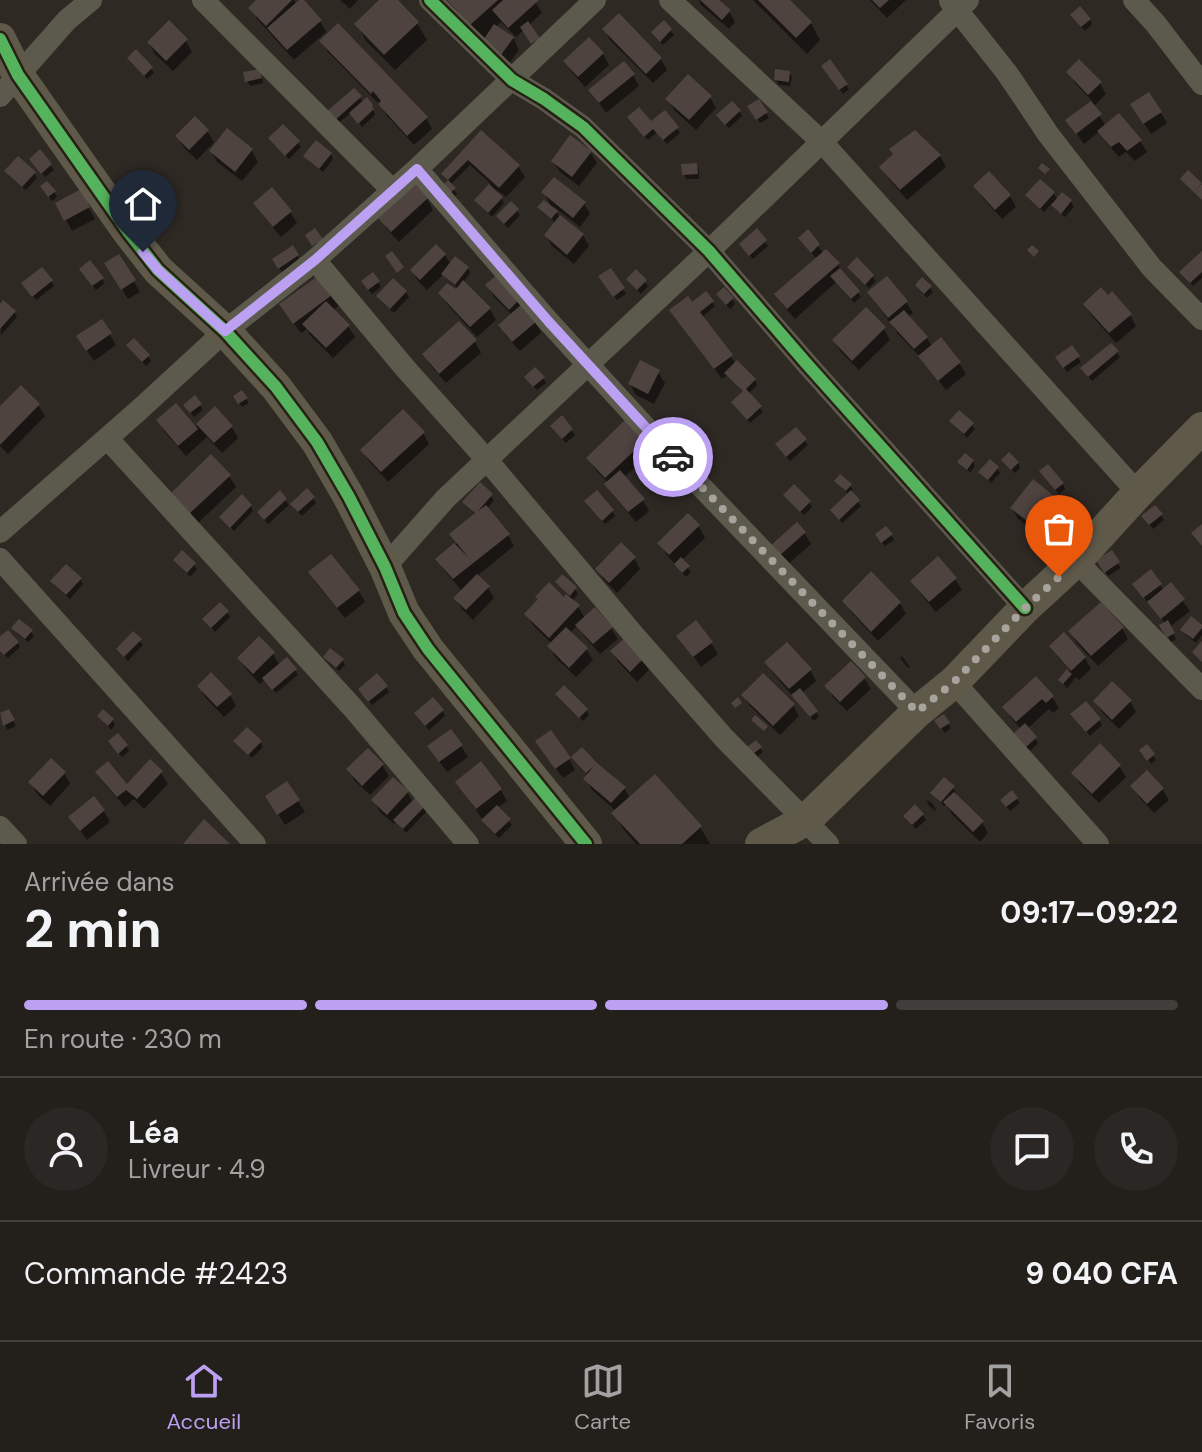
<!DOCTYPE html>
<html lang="fr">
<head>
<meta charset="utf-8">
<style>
  body { margin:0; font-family:"DM Sans",sans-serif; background:#2b2724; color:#f1f3f6; height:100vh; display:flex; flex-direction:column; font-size:30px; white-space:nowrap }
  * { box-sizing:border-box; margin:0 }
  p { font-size:26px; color:#a3a2a3 }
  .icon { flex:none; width:44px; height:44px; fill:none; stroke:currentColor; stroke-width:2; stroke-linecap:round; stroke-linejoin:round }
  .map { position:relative; height:844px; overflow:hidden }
  .sheet { display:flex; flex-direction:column; background:#231f1b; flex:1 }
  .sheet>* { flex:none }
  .pin { position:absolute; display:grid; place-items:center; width:68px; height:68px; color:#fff; margin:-82px -34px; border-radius:50% 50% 50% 0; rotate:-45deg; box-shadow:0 0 8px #0007 }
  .pin .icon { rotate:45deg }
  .courier { position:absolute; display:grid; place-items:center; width:80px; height:80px; margin:-40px; border:6px solid #bca0f2; border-radius:50%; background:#fff; color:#222; box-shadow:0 2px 10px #0007 }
  .head em { font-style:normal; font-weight:700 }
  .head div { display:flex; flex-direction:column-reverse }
  .head { display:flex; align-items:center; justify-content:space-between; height:136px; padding:0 24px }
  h1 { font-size:52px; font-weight:700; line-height:60px }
  .bar { display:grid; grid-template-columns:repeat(4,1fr); gap:12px 8px; align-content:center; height:96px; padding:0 24px }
  .bar i { height:10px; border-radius:6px; background:#403d3a }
  .bar .on { background:#bca0f2 }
  .bar p { grid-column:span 4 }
  .line { display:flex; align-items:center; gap:20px; padding:0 24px; border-top:2px solid #403d3a }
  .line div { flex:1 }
  .round { display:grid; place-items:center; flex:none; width:84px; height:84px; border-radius:42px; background:#2b2724 }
  .menu { display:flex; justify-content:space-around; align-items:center; height:112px; border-top:2px solid #403d3a; background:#231f1b; font-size:22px; color:#a3a2a3 }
  .menu a { display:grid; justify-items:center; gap:4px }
  .menu .on { color:#bca0f2 }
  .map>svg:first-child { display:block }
  .shadow { fill:#0007 }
  .building { fill:#4f4340 }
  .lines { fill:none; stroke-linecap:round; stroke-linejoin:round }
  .street { stroke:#5c594d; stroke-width:22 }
  .secondary { stroke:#5f594a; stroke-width:32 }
  .cycleway-casing { stroke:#292015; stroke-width:17 }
  .cycleway { stroke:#56b35d; stroke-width:12 }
  .done { stroke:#a9a39d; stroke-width:8; stroke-dasharray:0 14.4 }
  .route { stroke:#bca0f2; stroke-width:10 }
</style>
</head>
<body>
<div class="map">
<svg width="1202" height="844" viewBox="0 0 1202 844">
  <rect width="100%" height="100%" fill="#2f2924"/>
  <path class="shadow" d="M259,0H294L297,5L320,21L326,32L294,60L257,19L251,8Z
    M340,0H358L350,9Z
    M382,0H395L417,23L427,40L395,70L366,41L357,24Z
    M448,0H534L542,13L529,25L541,44L535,48L524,30L516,37L501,22L496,27L514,39L519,50L508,65L456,14Z
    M699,0H716L729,11L735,22L729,29L701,5Z
    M753,0H787L811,23L820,40L807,54Z
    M870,0H906L887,18Z
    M1075,20H1090L1092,24L1085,31Z
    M664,23L674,35L663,45L656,37Z
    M604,29L661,59L667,70L653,83L610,40Z
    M186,41L192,52L173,71L155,54L149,43Z
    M322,42L426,118L432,129L414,145L387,116L379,102L378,103L328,52Z
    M603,54L609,65L585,87L572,72L565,61Z
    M129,59L151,68L154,73L147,79Z
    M827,71L846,85L849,89L843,94Z
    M789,72L792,77L790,86L779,85L776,80Z
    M1068,72L1100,83L1106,94L1093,107L1106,126L1118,115L1140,141L1147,152L1135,161L1126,152L1119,157L1106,142L1100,131L1084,144L1068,121L1093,102L1075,83Z
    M633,75L639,86L606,113L591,91Z
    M262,76L263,83L250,86L247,81Z
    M710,97L716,108L696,130L674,110L668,99Z
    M360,98L363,103L372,106L375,115L362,127L351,113L337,124L331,117Z
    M758,102L769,118L760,123L749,107Z
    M739,111L742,116L729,128L722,121Z
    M665,113L680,133L667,144L657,132L648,140L632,122L651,124Z
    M1161,113L1167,123L1151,134L1139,116Z
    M283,127L301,147L289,159L274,144Z
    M207,131L214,142L197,160L184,148L178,137Z
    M227,131L252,151L258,162L242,181L217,162L211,151Z
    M481,133L518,166L525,177L506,197L497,190L504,203L492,217L476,201L491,184L470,165L450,185L457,194L451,200L450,182L444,174Z
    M915,133L940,156L946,167L907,200L888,178L882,167Z
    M40,152L54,170L45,177L34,164Z
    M590,152L597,163L579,186L560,172L553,161Z
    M331,154L333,159L323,172L309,161L306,156Z
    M696,165L699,170V179H686L684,174Z
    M7,172L34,173L37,178L26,190L9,176Z
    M1040,182L1054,194L1058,200L1062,195L1071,202L1074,207L1065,217L1056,210L1052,203L1044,212L1030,200L1027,196Z
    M976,186L1010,196L1016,207L1002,219L982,197Z
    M272,190L290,212L297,223L281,237L262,214L255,203Z
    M45,191L54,192L57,197L52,201Z
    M80,192L95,219L72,231L58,204Z
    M544,192L584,203L590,214L580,227L553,206L560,218L583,235L589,246L574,264L552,246L546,235L556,223L542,212L540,208L553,210Z
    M427,199L433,210L399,242L387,229L381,218Z
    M511,204L520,215L508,228L501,221Z
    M757,231L768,246L753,259L744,249Z
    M807,232L824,254L838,265L845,277L861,297L854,303L836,282L795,319L783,305L777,295L817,259L803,243Z
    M436,246L445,255L451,265L468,268L470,273L463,283L490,309L496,320L477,337L447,304L441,293L456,291L459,289L447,279L444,274L427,290L418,281L412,270Z
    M292,248L300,260L282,272L274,260Z
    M1202,254V278L1193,286L1185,277Z
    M119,257L140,292L128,299L107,264Z
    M857,260L876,281L869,288L853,272Z
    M610,270L626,294L617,300L601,277Z
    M636,271L648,286L641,294L631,284Z
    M84,274L102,279L105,283L96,290Z
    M498,277L535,322L541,333L520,351L506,336L500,325L512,315L494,297L488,286Z
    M887,279L906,302L913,313L908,317L927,338L932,347L959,363L966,374L946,390L922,359L898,334L869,293Z
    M51,281L54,286L36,300L26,288Z
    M378,282L381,287L372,294L366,287Z
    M930,288L933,292L927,298L920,290Z
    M406,292L409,297L394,313L381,301Z
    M334,293L341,304L333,310L348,326L355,337L333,358L310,335L307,329L301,333L288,316Z
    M718,295L732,299L735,304L730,309Z
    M712,302L715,306L702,317L736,364L755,380L757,385L748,394L763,412L750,423L736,407L744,392L728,375L722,379L671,311Z
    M1086,305L1130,315L1136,326L1116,343L1092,316Z
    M0,307L14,312L17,317L1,335Z
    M102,322L116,345L94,361L85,348Z
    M884,329L890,340L859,370L841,352L834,341Z
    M475,342L481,353L446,383L430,365L424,354Z
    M128,345L148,356L151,361L146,366Z
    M1111,345L1120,357L1092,381L1086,374Z
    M1072,348L1081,362L1067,372L1057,358Z
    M658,372L665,383L654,404L636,395L630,384Z
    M543,378L546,383L537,390L529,382Z
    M242,393L249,403L242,407L235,397Z
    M38,405L45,416L8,454L0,446V409Z
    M200,405L203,410L194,417L189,410Z
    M215,409L232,427L238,438L222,453L207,437L186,456L165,432L159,421L195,427Z
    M562,418L575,435L566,443L555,431Z
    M951,421L972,425L975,429L967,438Z
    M625,423L662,463L654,472L642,461L624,477L643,500L649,511L636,522L613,495L607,484L608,483L595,469L588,458Z
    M796,430L808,445L790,461L780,450Z
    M423,433L429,444L388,482L369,461L362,450Z
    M973,461L975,466L970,473L960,462Z
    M1018,463L1020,468L1015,473L1007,465Z
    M997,468L1000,473L991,483L981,472Z
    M229,476L236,487L197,524L178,505Z
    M1044,477L1063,484L1065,489L1059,494Z
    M836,481L850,486L853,490L851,493L861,506L842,523L835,515L849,495Z
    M480,485L494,500L487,509L508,535L514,546L477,576L488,588L494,598L473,620L462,609L455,598L462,591L444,570L438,560L457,543L452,535L476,515L464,502Z
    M280,493L289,505L268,524L262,517Z
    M1052,497L1058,508L1037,534L1018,519L1012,508Z
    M313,498L316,503L302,516L295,509Z
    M788,500L809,502L812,507L804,515Z
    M251,506L253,511L234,531L225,522Z
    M589,506L612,511L615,516L605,524Z
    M1072,515L1078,527L1067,533L1061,522Z
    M1161,515L1164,520L1153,529L1147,521Z
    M688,516L699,527L705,538L682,560L691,572L686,577L666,554L660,543Z
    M804,533L811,544L785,567L771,547Z
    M1056,533L1059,538L1054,542L1048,536Z
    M891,535L894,540L885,546L880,540Z
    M1111,553L1121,568L1108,576L1099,561Z
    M634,558L640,569L617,593L604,580L597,569Z
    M175,560L194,565L197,569L190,577Z
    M311,573L359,591L365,602L345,618L317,584Z
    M871,574L900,603L906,614L878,641L851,612L845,601Z
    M80,579L83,584L70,599L55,586L52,581Z
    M955,579L962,590L936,612L919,592L912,581Z
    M557,583L575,589L578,594L572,601L578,607L585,618L611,628L618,639L600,654L584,636L578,625L570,633L586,649L593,660L576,677L556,658L549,647L552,644L533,625L527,614L563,599L569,595Z
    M1160,585L1164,591L1171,585L1190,611L1170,627L1176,639L1171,642L1162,625L1165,624L1149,600L1147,601L1137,589Z
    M227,613L230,617L215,632L208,624Z
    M14,628L31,631L34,636L28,642L17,633Z
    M1122,628L1128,639L1098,666L1077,643L1071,632Z
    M1202,628V635L1196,643L1186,635L1183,630Z
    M1063,635L1085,658L1091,669L1079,680L1076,677L1067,688L1060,680L1069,669L1058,657L1051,646Z
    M679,636L711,643L718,654L701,667Z
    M0,639L18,643L20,647L8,658L0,650Z
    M259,639L273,654L280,666L295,670L298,675L276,693L265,679L260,684L246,669L239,658Z
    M140,641L143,645L128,661L118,650Z
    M613,652L642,659L649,670L637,682L619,663Z
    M902,656L910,667L908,668L900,658Z
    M325,657L342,660L345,665L339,671L328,662Z
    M766,662L810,670L816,681L802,693L819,716L814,721L773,673Z
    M864,678L871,689L847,711L833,697L827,686Z
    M1035,679L1052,697L1059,708L1053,713L1049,709L1027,729L1038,743L1029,752L1018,739L1021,729L1011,718L1005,707Z
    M199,686L230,695L236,706L224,717L205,697Z
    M386,687L389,692L372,705L363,694Z
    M558,695L586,710L589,715L583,721Z
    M743,695L793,705L799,716L780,735L750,706Z
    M1095,701H1130L1136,712L1119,729L1102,712Z
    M443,711L445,716L429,730L419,719Z
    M8,712L16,726L7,730L0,715Z
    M99,716L113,720L115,725L111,730Z
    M943,716L951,728L945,733L937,721Z
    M1076,719L1099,720L1102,725L1090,736Z
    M236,741L260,742L263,747L252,758Z
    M113,746H126L129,751L122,757Z
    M461,746L468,757L447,772L436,757Z
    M1147,747L1156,760L1151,764L1142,751Z
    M760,748L763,752L757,757L753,752Z
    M368,751L383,766L389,776L370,795L355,781L349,770Z
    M544,752L569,759L575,770L563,778Z
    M576,762L598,765L624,788L630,798L700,827L710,844H636L624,830L614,813L616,811L592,790L586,779L589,775Z
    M1119,766L1126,777L1099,803L1080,784L1073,773Z
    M98,772L127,787L161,773L168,784L144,809L134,799L125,807L104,783Z
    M64,773L70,784L50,806L37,794L31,783Z
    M457,782L501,790L507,801L497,808L512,825L499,838L486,825Z
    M287,784L305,812L285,825L274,808Z
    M1133,786L1162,789L1169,800L1154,813L1139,797Z
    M953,788L956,792L954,795L982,822L988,833L980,842L952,814L946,804L944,806L933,793Z
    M407,792L413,802L417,799L427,811L406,833L397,822L394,824L380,812L374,801Z
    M1017,799L1020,803L1010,811L1005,805Z
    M928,800L934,805L936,810L935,811L929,806L927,801Z
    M104,811L110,822L87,840L71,817Z
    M923,815L926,820L916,829L905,817Z"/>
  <path class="building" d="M256,0H292L266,26L248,8Z
    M299,0H304L322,20L287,50L267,28Z
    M379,0H398L419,22L384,55L354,24Z
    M447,0H498L470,25Z
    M503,0H539L508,28L492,10Z
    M700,0H719L731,10L722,20Z
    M758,0H790L812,22L796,38Z
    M872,0H889L880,8Z
    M1080,6L1091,19L1081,27L1070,15Z
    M619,13L662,58L646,74L602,29Z
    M169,20L188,39L166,61L147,42Z
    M664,20L672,29L660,42L651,32Z
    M528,21L540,38L531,44L520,27Z
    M338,23L428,117L407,136L378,104L381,101L373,91L371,94L319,41Z
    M494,24L514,37L501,55L482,42Z
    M589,37L604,53L578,77L563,61Z
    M136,49L153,67L144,76L127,58Z
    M830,59L848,84L839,90L821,66Z
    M1079,59L1102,82L1088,95L1066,72Z
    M624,61L635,74L599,103L588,90Z
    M260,69L262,78L245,82L243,72Z
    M775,69L790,71L789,82L774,80Z
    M688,74L712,96L689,120L665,99Z
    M354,88L362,96L334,121L326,112Z
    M1149,92L1162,112L1143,124L1130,104Z
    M367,97L373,105L372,107L374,109L358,124L349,113Z
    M759,99L768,112L756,120L747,106Z
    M732,101L741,110L725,125L716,115Z
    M1091,101L1102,114L1076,134L1065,120Z
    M639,107L651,121L665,110L679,127L663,140L653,129L644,137L627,117Z
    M1119,113L1142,140L1127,151L1119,142L1111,147L1097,131Z
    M195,116L209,130L189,150L175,136Z
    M283,124L300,141L285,156L268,138Z
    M227,128L253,149L235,172L209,151Z
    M481,130L520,165L499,188L468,160L448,180L441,174Z
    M915,130L941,155L900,190L879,167L893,154L889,149Z
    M570,135L592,151L572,177L551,161Z
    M316,140L332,153L319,169L303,156Z
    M40,149L52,164L41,174L29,159Z
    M18,156L36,172L22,187L4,171Z
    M697,163L698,174L682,175L681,164Z
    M1042,163L1050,169L1045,174L1038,168Z
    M1188,170L1202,183L1194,192L1202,184V200L1180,179Z
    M989,171L1011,195L995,210L973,186Z
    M554,177L586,202L573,218L541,192Z
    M1040,179L1055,192L1040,209L1025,195Z
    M448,180L456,188L447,196L440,188Z
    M47,181L56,191L48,197L40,186Z
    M415,183L428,198L391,232L378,218Z
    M489,184L503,197L488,213L474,200Z
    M272,187L292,211L273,227L253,203Z
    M81,189L90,207L64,221L55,203Z
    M1062,192L1072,200L1061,214L1051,205Z
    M544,200L558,211L551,219L537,207Z
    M511,201L519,209L504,224L496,216Z
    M560,215L584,234L567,255L544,235Z
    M315,228L323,239L312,246L305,235Z
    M757,228L767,240L749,256L739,244Z
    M808,229L820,244L811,253L798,238Z
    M436,244L446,254L420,280L410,270Z
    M293,245L299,255L278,269L272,259Z
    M1032,245L1039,251L1034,257L1027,250Z
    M826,249L840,263L787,309L774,294Z
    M392,251L404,267L397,273L385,256Z
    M1202,251V272L1190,283L1179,272Z
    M119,254L136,280L121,290L104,263Z
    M455,256L469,267L455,285L441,274Z
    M857,257L874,275L865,285L847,267Z
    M90,260L104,278L92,286L79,269Z
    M42,267L53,280L32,297L21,283Z
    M611,268L625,288L613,297L598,276Z
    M840,268L860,291L851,299L830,276Z
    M636,269L647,280L637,290L626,279Z
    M373,272L380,281L368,290L361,281Z
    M322,273L336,292L293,324L279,304Z
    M498,274L521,298L509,310L485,285Z
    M887,276L908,301L888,318L867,292Z
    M922,277L932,286L924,294L915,285Z
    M393,278L407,291L390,309L376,296Z
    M463,280L491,308L470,327L438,293L447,283L456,289Z
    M724,287L734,298L726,305L716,294Z
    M1101,287L1108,295L1112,291L1132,314L1109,333L1083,304Z
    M706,291L714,301L700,312L733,355L714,369L669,310L688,296L692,302Z
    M3,300L16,311L0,329V304Z
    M326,301L350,325L326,348L302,324Z
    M522,304L537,321L512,342L498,325Z
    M866,307L886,327L852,361L832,340Z
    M904,310L928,337L914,349L889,322Z
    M102,319L112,333L86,351L76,336Z
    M459,321L477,340L439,374L422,354Z
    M941,337L961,362L938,381L918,356Z
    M134,338L150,355L142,362L126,345Z
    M1111,343L1119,351L1088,377L1080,368Z
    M1072,345L1080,356L1063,368L1055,357Z
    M640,360L660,370L648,394L628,384Z
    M737,360L756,379L746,389L762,406L747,420L731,402L743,391L724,373Z
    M535,367L545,377L533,387L524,377Z
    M21,385L40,404L0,445V406Z
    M242,390L248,398L238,404L233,396Z
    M195,395L202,404L190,413L183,405Z
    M176,403L198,429L178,446L156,420Z
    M215,406L233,426L214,443L196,424Z
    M403,409L425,432L381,472L360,450Z
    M959,410L974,423L964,434L949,421Z
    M562,415L573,429L562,439L550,426Z
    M625,420L645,441L605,478L586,458Z
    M796,427L807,439L786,457L775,444Z
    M648,445L661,457L651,469L637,457Z
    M1009,452L1019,462L1011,470L1001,460Z
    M965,453L974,460L967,470L957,462Z
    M211,454L231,475L189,514L170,494Z
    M990,459L999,467L988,480L978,472Z
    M1048,464L1064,483L1055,490L1039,471Z
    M620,470L645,499L628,512L604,484Z
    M840,474L852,484L846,491L834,481Z
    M1033,479L1054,496L1031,524L1010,508Z
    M480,482L493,494L478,511L486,505L510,534L453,579L435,559L454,543L469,558L449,534L475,513L462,502Z
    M794,484L811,501L800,512L783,495Z
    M307,488L315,497L298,512L290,504Z
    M280,490L287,499L264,520L257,512Z
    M597,490L614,510L602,521L584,501Z
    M851,490L860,500L839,520L830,510Z
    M242,494L252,505L230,528L219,517Z
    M1155,505L1163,514L1149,525L1141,516Z
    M688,513L700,525L669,555L657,543Z
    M1073,513L1077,522L1063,530L1058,521Z
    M797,522L806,532L778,557L769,547Z
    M1050,524L1058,532L1050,539L1043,530Z
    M1202,524V546L1191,533Z
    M886,526L893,534L881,543L875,534Z
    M621,542L636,557L609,583L595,569Z
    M182,550L196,563L187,573L173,560Z
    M1112,550L1120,562L1104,573L1096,560Z
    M331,554L360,590L337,608L308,572Z
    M938,556L957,578L929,602L910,581Z
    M681,557L690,566L682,573L674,564Z
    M66,564L82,578L66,595L50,581Z
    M1151,569L1162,584L1143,598L1132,584Z
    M871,571L901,602L871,632L842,601Z
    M477,574L490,586L466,610L453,598Z
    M562,574L577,587L570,596L555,582Z
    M549,582L564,597L566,594L580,605L549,638L524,614L538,599L535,597Z
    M1171,582L1185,599L1161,619L1147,602Z
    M220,602L229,611L211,628L202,619Z
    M1101,602L1124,627L1091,656L1068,631Z
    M595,607L613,627L593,644L575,625Z
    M1191,616L1202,625V628L1193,639L1180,630Z
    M19,619L33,630L25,639L11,628Z
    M696,620L713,642L693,657L676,636Z
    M1168,620L1175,633L1166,638L1159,625Z
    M566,627L588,648L569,668L547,646Z
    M8,630L19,642L4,655L0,651V636Z
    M133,631L142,639L124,657L116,649Z
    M1064,632L1086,657L1071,671L1049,646Z
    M259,636L275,652L253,674L237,658Z
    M625,638L644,658L630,672L610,651Z
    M1202,641V662L1192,652Z
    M787,642L812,669L789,689L764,662Z
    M330,648L344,659L336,668L323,657Z
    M287,657L297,669L272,690L262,678Z
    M851,661L866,677L840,702L824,686Z
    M1067,669L1072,674L1063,684L1058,680Z
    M211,672L232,694L217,707L197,686Z
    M377,673L388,686L368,702L358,689Z
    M763,673L795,704L773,726L741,695Z
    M1036,676L1054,696L1046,703L1042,699L1016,722L1002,707Z
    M1112,681L1132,700L1112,720L1093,701Z
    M564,685L588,709L579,718L555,694Z
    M800,688L818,711L810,717L791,695Z
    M433,697L444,710L425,726L414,713Z
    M738,697L742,703L735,708L731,703Z
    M1086,701L1101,719L1086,732L1070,714Z
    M9,709L15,720L3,726L0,713Z
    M103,709L114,719L108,726L97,716Z
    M944,714L950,723L940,729L934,720Z
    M755,715L768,726L764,731L751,720Z
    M1025,723L1037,737L1025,748L1013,734Z
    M247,727L262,741L248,755L233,741Z
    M451,729L463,745L439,762L427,746Z
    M551,730L571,758L555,769L535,741Z
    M118,733L128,745L118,754L108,741Z
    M756,740L762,747L753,754L747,747Z
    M1100,743L1121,765L1092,794L1071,773Z
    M1147,744L1155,754L1147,761L1139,750Z
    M582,747L597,763L626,787L611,803L583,779L594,766L586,773L571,757Z
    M368,748L384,764L362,786L346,769Z
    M51,758L66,772L43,796L28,782Z
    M150,759L163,771L137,799L126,790L117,797L95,772L108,761L127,784Z
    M481,761L502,789L476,809L455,782Z
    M1147,770L1164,788L1147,804L1130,786Z
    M655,774L702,826L682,844H640L611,813Z
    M393,777L409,791L387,815L371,800Z
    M944,777L955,786L941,802L930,793Z
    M287,781L300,800L277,815L265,796Z
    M1012,790L1018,798L1006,807L1000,800Z
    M954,792L984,821L973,832L943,802Z
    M94,796L105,810L80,831L68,817Z
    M417,796L426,805L403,829L393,820Z
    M915,804L924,814L912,825L903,816Z
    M497,805L511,819L495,834L481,820Z
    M204,819L230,844H183Z"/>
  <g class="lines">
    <path class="street" d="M203,0L392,190
      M430,0L512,80L544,99L583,127L709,251L806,363L1025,608
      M670,0L822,142L1138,493
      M1134,0L1155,23L1202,84
      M950,1L1007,73L1048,134L1152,268L1202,319
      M0,96L67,20L91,0
      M417,169L549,322L670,454L917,712
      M315,260L405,368L487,460L633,634L724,738L828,844
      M107,438L352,707L468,844
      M0,532L138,411L225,331L315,260L417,169L595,0
      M0,559L255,844
      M1076,561L1202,689
      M385,567L446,498L709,251L968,0
      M954,682L1098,844
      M0,827L16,844"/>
    <path class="secondary" d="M0,39L18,75L129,233L158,270L225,331L276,387L317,442L349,497L385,567L404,613L428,649L586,844
      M761,844L806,820L917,712L954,682L1025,608L1076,561L1138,493L1202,428"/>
    <g class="cycleway-casing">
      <path id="cycleway" d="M430,0L512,80L544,99L583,127L709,251L806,363L1025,608
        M0,39L18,75L129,233L158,270L225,331L276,387L317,442L349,497L385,567L404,613L428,649L586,844"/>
    </g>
    <use href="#cycleway" class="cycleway"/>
  </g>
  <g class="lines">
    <path class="done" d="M673,457L917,712L954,682L1025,608L1059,577"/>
    <path class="route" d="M143,252L158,270L225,331L315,260L417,169L549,322L673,457"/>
  </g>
</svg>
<div class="pin" style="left:1059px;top:577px;background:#ea580c"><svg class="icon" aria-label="bag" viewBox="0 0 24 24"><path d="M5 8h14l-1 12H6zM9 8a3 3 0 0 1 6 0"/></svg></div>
<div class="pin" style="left:143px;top:252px;background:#1f2937"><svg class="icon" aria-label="home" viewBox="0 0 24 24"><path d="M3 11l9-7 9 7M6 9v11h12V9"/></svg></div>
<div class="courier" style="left:673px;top:457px"><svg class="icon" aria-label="car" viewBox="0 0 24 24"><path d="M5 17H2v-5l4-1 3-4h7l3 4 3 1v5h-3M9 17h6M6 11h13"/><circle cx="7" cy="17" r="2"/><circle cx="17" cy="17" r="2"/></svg></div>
</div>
<section class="sheet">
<div class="head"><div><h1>2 min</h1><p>Arrivée dans</p></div><em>09:17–09:22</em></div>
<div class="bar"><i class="on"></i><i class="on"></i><i class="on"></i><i></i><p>En route · 230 m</p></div>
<div class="line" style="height:144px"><a class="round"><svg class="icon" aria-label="person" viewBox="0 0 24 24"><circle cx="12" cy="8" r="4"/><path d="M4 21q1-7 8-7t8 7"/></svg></a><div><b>Léa</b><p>Livreur · 4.9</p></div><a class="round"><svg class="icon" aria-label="chat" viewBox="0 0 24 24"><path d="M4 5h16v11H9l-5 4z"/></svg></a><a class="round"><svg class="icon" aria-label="phone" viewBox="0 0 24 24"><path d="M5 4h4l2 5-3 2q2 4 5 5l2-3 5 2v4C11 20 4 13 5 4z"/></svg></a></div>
<div class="line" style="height:104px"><div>Commande #2423</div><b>9 040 CFA</b></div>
</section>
<nav class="menu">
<a class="on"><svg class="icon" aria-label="home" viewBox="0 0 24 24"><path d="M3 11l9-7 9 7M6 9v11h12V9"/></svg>Accueil</a>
<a><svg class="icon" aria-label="map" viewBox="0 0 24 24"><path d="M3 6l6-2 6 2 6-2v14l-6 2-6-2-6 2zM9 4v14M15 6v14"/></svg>Carte</a>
<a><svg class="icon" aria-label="saved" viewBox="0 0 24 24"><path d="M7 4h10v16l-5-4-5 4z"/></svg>Favoris</a>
</nav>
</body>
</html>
